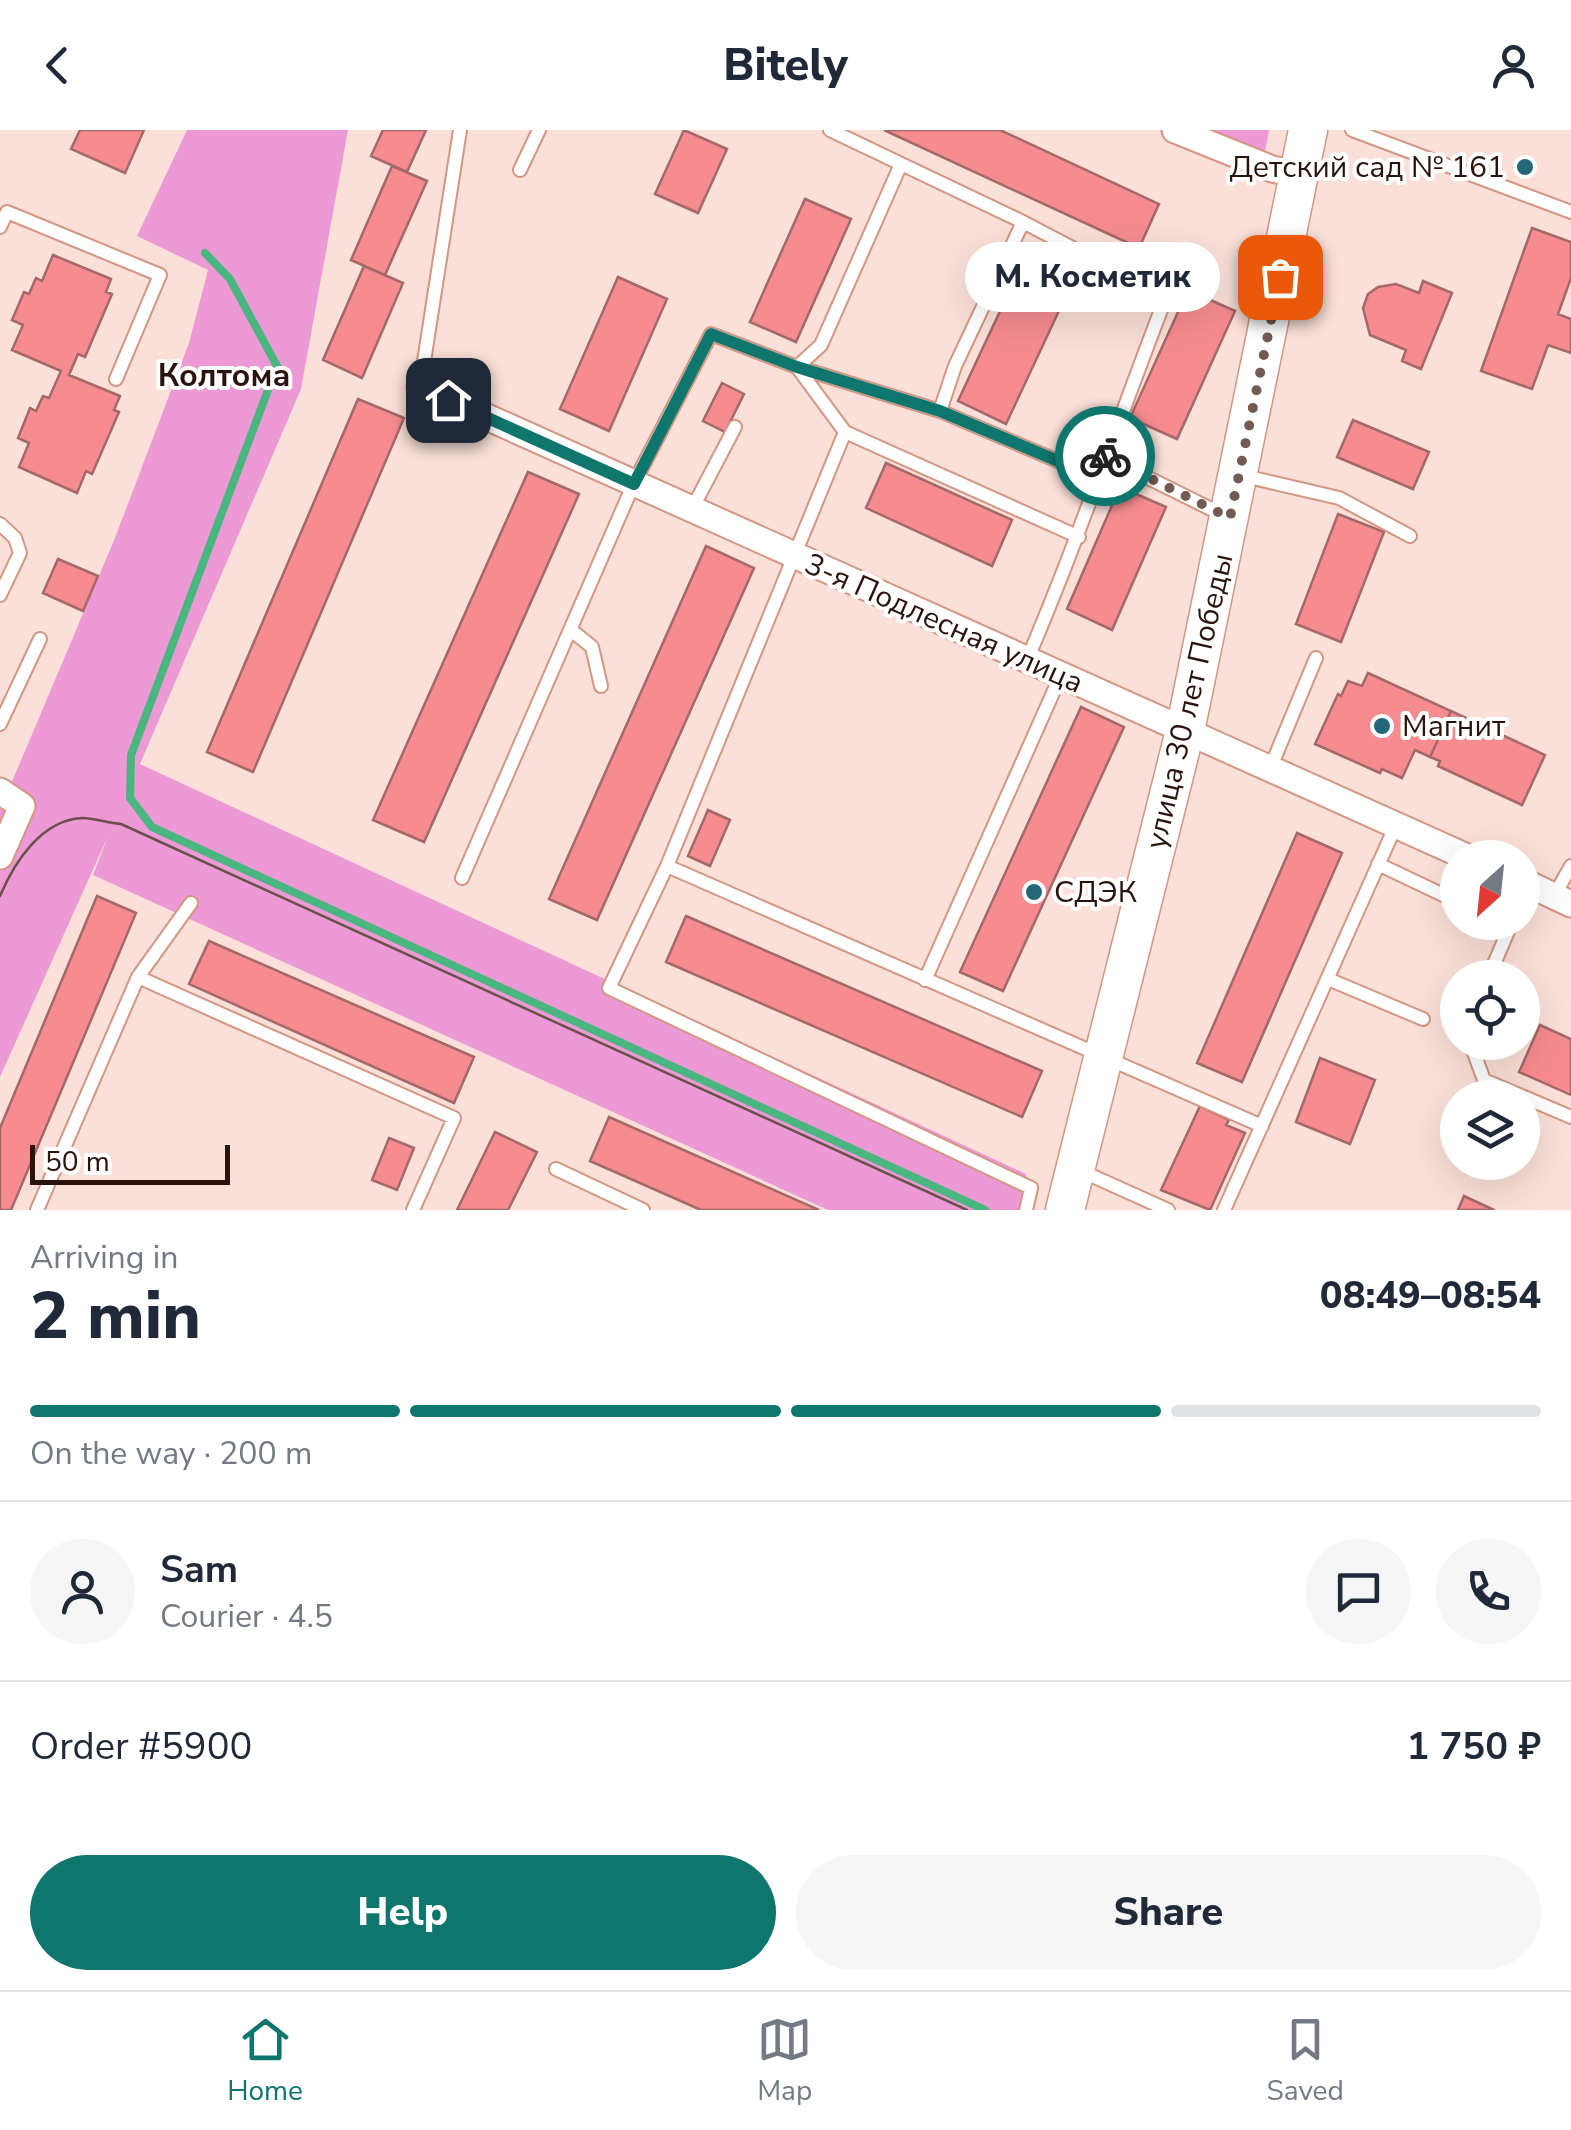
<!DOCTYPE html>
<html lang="en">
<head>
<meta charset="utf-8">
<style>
  body { margin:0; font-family:"Nunito Sans",sans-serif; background:#f6f6f7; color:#1f2937; height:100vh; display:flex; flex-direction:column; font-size:38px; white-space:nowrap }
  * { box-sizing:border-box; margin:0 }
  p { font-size:32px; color:#747a83 }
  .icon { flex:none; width:55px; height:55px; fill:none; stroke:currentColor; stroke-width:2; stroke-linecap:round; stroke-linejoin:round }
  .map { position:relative; height:1080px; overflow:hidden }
  .panel { display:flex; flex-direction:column; background:#fff; flex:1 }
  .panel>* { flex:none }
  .needle { width:65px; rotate:207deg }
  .tools { position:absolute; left:1440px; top:710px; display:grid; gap:20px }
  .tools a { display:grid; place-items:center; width:100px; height:100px; border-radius:50%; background:#fff; box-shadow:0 10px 40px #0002; font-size:50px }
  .scale { position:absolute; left:30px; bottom:25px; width:200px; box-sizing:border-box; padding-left:10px; border:5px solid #2a130c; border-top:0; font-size:28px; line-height:35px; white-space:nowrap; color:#2a130c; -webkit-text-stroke:8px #fff; paint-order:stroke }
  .pin { position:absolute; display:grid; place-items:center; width:85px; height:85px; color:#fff; margin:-42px; border-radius:20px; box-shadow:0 5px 15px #0006 }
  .courier { position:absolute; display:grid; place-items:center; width:100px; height:100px; margin:-50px; border:8px solid #0f766e; border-radius:50%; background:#fff; color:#222; box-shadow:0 2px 12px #0007 }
  .bubble { position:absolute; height:70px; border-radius:35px; background:#fff; box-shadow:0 10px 40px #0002; font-size:32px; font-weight:800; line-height:70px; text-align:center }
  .headline em { font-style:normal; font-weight:800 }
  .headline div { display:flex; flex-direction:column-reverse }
  .headline { display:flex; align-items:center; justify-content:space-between; height:170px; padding:0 30px }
  h1 { font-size:65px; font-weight:800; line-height:75px }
  .bar { display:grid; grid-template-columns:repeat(4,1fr); gap:15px 10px; align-content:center; height:120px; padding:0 30px }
  .bar i { height:12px; border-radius:8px; background:#e0e1e3 }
  .bar .on { background:#0f766e }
  .bar p { grid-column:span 4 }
  .line { display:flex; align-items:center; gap:25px; padding:0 30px; border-top:2px solid #e0e1e3 }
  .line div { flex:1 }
  .round { display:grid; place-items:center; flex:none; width:105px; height:105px; border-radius:52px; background:#f6f6f7 }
  .action { display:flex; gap:20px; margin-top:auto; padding:20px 30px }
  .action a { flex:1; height:115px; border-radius:60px; background:#0f766e; color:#fff; font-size:40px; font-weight:800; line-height:115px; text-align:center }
  .action a+a { background:#f6f6f7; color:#1f2937 }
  header { display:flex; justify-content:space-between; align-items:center; height:130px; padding:0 30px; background:#fff; font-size:45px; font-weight:800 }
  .tab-bar { display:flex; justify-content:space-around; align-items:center; height:140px; border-top:2px solid #e0e1e3; background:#fff; font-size:28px; color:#747a83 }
  .tab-bar a { display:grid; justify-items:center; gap:5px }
  .tab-bar .on { color:#0f766e }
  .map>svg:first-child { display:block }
  .green { fill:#ed99d5 }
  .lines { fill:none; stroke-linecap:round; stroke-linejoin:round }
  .stream { stroke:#4ab67f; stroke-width:8 }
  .building { fill:#f68c90; stroke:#a56869; stroke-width:2.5 }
  .service-casing { stroke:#d39683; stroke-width:16 }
  .minor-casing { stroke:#d39683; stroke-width:29 }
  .secondary-casing { stroke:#d39683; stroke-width:41 }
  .service { stroke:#fff; stroke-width:12 }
  .minor { stroke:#fff; stroke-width:25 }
  .secondary { stroke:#fff; stroke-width:38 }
  .tram { stroke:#69514a; stroke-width:2.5 }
  .done { stroke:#735b53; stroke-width:10; stroke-dasharray:0 18 }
  .route { stroke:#0f766e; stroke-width:12 }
  .poi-dot { fill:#236778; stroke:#fff; stroke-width:4 }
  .labels { text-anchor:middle; stroke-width:8; stroke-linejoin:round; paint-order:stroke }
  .poi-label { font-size:30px; fill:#2a130c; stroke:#fff; text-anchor:start }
  .street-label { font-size:30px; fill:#2a130c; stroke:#fff }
  .neighbourhood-label { font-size:32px; font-weight:bold; fill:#2a130c; stroke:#fff }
</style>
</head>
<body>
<header><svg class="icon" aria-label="back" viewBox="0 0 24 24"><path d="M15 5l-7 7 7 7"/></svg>Bitely<svg class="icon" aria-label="person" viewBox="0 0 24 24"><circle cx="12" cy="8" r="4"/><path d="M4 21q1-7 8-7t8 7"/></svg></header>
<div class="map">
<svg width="1571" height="1080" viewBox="0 0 1571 1080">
  <rect width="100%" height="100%" fill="#fae0d8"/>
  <path class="green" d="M187,0H348L301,259L140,634L1026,1044L1020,1080H828L93,745L108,706L0,947V680L115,408L189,213L208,140L137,106Z
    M1201,0H1269L1264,27Z"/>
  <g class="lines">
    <path class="stream" d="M205,123L230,149L277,236L131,625L130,668L152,697L985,1080"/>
  </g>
  <path class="building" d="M80,0H144L125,43L71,19Z
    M383,0H426L407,42L371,26Z
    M684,0L727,19L698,83L655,64Z
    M884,0H1000L1159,74L1139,118Z
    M392,36L427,51L385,145L351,130Z
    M805,69L851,89L796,212L750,192Z
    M1532,98L1571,112V148L1558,184L1571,189V223L1548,215L1532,259L1481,241Z
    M53,125L111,149L106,162L112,164L85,227L78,224L69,245L120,266L114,280L119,282L92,344L86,341L77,363L19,337L29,313L18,308L30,278L36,281L43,266L49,268L61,241L12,220L23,195L12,190L24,162L29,164L36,148L42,151Z
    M364,136L403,153L362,248L323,230Z
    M618,147L667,169L609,301L560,279Z
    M1016,147L1064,170L1006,294L958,271Z
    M1423,151L1452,163L1421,239L1402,231L1406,220L1370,205L1363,178L1368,164L1378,157L1396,154L1419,163Z
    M1188,160L1235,181L1177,309L1130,288Z
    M722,253L744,264L725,302L703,291Z
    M358,269L404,288L253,642L207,622Z
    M1353,290L1429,322L1413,359L1337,327Z
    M886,333L1012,390L992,436L866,378Z
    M528,342L579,364L424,712L373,690Z
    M1120,357L1166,377L1112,500L1067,479Z
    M1338,384L1384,402L1341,512L1296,494Z
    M706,416L754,438L597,790L549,769Z
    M58,429L98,446L83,481L43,463Z
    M1368,543L1451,581L1430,627L1415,620L1402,648L1382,639L1380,643L1315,614L1338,564L1341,566L1348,551L1362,556Z
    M1081,577L1124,597L1003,861L960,842Z
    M1451,581L1545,625L1522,675L1438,636L1440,631L1430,627Z
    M708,680L730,690L710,736L688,726Z
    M1297,703L1342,723L1242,952L1197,933Z
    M97,766L136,783L11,1080H0V998Z
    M686,786L1042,941L1022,987L666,832Z
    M209,811L474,927L454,973L189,854Z
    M1540,895L1571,909V965L1519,942Z
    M1320,928L1375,950L1350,1014L1296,992Z
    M1200,976L1229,990L1226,995L1245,1003L1210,1080L1161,1060Z
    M609,987L819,1080H701L590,1031Z
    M495,1002L537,1022L508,1080H457Z
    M389,1008L414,1018L397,1060L372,1050Z
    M1464,1066L1494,1080H1458Z"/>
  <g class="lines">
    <g class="service-casing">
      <path id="service" d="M830,0L1023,92L1166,167C1119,288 1078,411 1027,530
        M1352,0L1571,82
        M520,40L539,0
        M0,97L7,82L160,145L116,249
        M797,237L845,302L1079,407
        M797,237L821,215L901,34
        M420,257L460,0
        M940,281L955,236L1023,92
        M845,302L667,736L609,858L1031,1058L1026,1080
        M1104,326L1223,385
        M1240,345L1339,368L1410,406
        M692,379L735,297
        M0,394L15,408L20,423L0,465
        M571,500L592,517L601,556
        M0,594L40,509
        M1270,639L1316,528
        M1378,734L1458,772
        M667,736L1262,996
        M462,748L634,353L711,204L797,237L940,281L1098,348
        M1554,766L1571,736
        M138,847L454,988L413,1080
        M1488,848L1512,792
        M1328,849L1423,889
        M925,850L1061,545
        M1470,912L1484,950L1571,987
        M556,1039L643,1080
        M1079,1040L1168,1080
        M37,1080L138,847L191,773
        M1224,1080L1396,695"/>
    </g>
    <g class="minor-casing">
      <path id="minor" d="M1175,0L1272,39L1301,45
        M420,257L1469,728
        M0,661L22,676L0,726
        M1522,751L1571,774"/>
    </g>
    <g class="secondary-casing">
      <path id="secondary" d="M1065,1080L1185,601L1308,0"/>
    </g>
    <use href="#service" class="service"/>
    <use href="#minor" class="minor"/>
    <use href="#secondary" class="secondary"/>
    <path class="tram" d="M0,766C14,733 41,690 82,688C94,688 108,693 121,694L967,1080"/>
  </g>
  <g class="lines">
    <path class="done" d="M1105,326L1230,388L1280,147"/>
    <path class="route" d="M448,270L634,354L711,204L797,237L940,281L1098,348L1105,326"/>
  </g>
  <g class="poi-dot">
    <circle cx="1525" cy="37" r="10"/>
    <circle cx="1382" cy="596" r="10"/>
    <circle cx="1034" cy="762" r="10"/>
  </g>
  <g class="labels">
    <g class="poi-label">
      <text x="1505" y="47" text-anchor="end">Детский сад № 161</text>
      <text x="1402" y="606">Магнит</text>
      <text x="1054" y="772">СДЭК</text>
    </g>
    <g class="street-label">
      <text transform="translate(944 493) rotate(24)" y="10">3-я Подлесная улица</text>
      <text transform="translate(1189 571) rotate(-77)" y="10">улица 30 лет Победы</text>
    </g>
    <g class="neighbourhood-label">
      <text x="224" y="256">Колтома</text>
    </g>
  </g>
</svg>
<div class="tools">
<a><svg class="needle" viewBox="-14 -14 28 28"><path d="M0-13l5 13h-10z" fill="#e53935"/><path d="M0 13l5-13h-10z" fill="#747a83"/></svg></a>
<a><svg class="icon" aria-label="locate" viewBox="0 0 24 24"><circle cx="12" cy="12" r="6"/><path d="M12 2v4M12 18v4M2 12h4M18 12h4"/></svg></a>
<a><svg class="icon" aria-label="layers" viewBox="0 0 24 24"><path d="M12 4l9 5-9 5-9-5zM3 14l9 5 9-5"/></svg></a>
</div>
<div class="scale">50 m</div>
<div class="pin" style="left:1280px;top:147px;background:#ea580c"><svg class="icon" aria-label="bag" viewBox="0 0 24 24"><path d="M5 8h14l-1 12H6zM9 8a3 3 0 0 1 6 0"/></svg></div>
<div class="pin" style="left:448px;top:270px;background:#1f2937"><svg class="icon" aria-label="home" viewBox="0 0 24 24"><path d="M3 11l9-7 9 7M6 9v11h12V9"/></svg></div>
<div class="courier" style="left:1105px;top:326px"><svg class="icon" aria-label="bike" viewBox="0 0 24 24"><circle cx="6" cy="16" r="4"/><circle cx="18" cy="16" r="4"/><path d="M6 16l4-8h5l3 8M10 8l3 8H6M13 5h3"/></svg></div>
<div class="bubble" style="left:965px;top:112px;width:255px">М. Косметик</div>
</div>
<section class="panel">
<div class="headline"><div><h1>2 min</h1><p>Arriving in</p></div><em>08:49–08:54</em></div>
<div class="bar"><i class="on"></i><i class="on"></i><i class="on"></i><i></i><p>On the way · 200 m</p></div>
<div class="line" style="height:180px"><a class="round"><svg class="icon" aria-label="person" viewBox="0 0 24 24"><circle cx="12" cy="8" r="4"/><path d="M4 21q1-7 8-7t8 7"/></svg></a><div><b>Sam</b><p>Courier · 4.5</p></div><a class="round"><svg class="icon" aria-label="chat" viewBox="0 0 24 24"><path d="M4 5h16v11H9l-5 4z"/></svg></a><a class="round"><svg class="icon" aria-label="phone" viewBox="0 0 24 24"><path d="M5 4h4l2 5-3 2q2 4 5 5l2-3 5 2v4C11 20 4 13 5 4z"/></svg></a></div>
<div class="line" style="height:130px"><div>Order #5900</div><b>1 750 ₽</b></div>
<div class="action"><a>Help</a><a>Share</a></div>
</section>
<nav class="tab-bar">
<a class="on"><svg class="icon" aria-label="home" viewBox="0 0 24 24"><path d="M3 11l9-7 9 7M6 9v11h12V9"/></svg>Home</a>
<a><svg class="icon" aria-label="map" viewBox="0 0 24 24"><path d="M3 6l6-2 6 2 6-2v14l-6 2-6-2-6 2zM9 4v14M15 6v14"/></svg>Map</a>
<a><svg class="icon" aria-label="saved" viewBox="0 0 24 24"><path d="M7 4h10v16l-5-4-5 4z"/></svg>Saved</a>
</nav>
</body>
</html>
